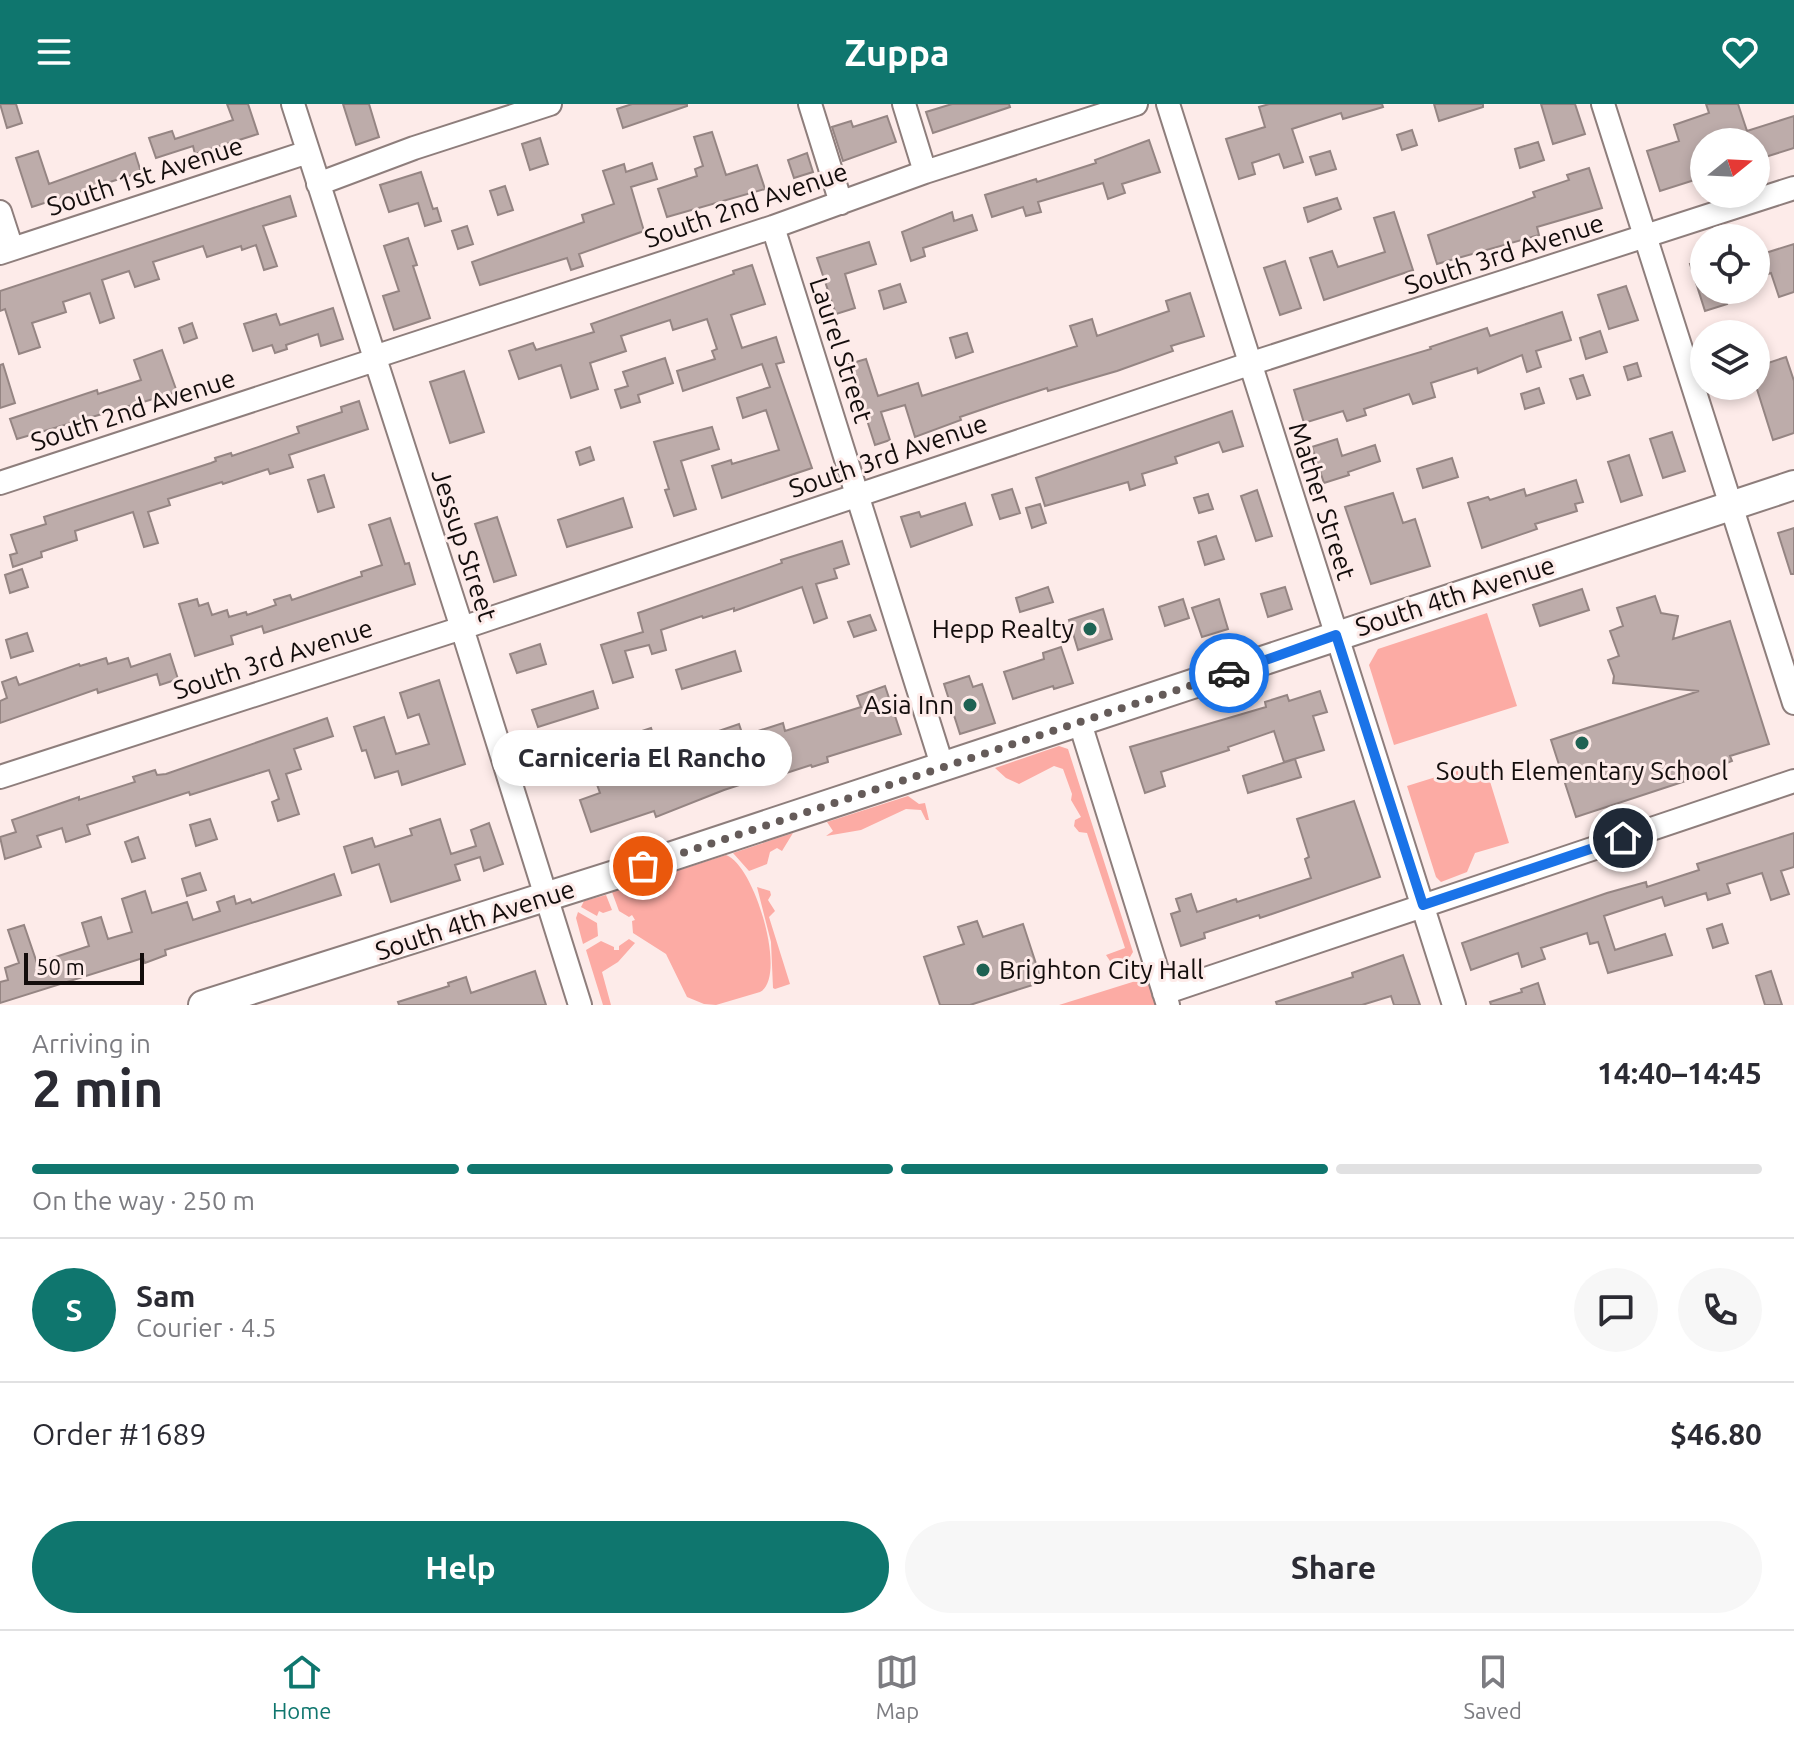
<!DOCTYPE html>
<html lang="en">
<head>
<meta charset="utf-8">
<style>
  body { margin:0; font-family:Ubuntu,sans-serif; background:#f7f7f7; color:#2b2b33; height:100vh; display:flex; flex-direction:column; font-size:30px; white-space:nowrap }
  * { box-sizing:border-box; margin:0 }
  p { font-size:26px; color:#7c7c81 }
  .icon { flex:none; width:44px; height:44px; fill:none; stroke:currentColor; stroke-width:2; stroke-linecap:round; stroke-linejoin:round }
  .map { position:relative; height:901px; overflow:hidden }
  .details { display:flex; flex-direction:column; background:#fff; flex:1 }
  .details>* { flex:none }
  .needle { width:52px; rotate:72deg }
  .fabs { position:absolute; left:1690px; top:24px; display:grid; gap:16px }
  .fabs a { display:grid; place-items:center; width:80px; height:80px; border-radius:50%; background:#fff; box-shadow:0 4px 12px #0003; font-size:40px }
  .scale { position:absolute; left:24px; bottom:20px; width:120px; box-sizing:border-box; padding-left:8px; border:4px solid #130d0c; border-top:0; font-size:22px; line-height:28px; white-space:nowrap; color:#130d0c; -webkit-text-stroke:6px #fdebe9; paint-order:stroke }
  .pin { position:absolute; display:grid; place-items:center; width:68px; height:68px; color:#fff; margin:-34px; border:4px solid #fff; border-radius:50%; box-shadow:0 2px 8px #0007 }
  .courier { position:absolute; display:grid; place-items:center; width:80px; height:80px; margin:-40px; border:6px solid #1a73e8; border-radius:50%; background:#fff; color:#222; box-shadow:0 2px 10px #0007 }
  .bubble { position:absolute; height:56px; border-radius:28px; background:#fff; box-shadow:0 4px 12px #0003; font-size:26px; font-weight:600; line-height:56px; text-align:center }
  .overview em { font-style:normal; font-weight:600 }
  .overview div { display:flex; flex-direction:column-reverse }
  .overview { display:flex; align-items:center; justify-content:space-between; height:136px; padding:0 32px }
  h1 { font-size:52px; font-weight:600; line-height:60px }
  .bar { display:grid; grid-template-columns:repeat(4,1fr); gap:12px 8px; align-content:center; height:96px; padding:0 32px }
  .bar i { height:10px; border-radius:6px; background:#e1e1e2 }
  .bar .current { background:#0f766e }
  .bar p { grid-column:span 4 }
  .line { display:flex; align-items:center; gap:20px; padding:0 32px; border-top:2px solid #e1e1e2 }
  .line div { flex:1 }
  .round { display:grid; place-items:center; flex:none; width:84px; height:84px; border-radius:42px; background:#f7f7f7 }
  .button { display:flex; gap:16px; margin-top:auto; padding:16px 32px }
  .button a { flex:1; height:92px; border-radius:48px; background:#0f766e; color:#fff; font-size:32px; font-weight:600; line-height:92px; text-align:center }
  .button a+a { background:#f7f7f7; color:#2b2b33 }
  header { display:flex; justify-content:space-between; align-items:center; height:104px; padding:0 32px; background:#0f766e; color:#fff; font-size:36px; font-weight:600 }
  .tabs { display:flex; justify-content:space-around; align-items:center; height:112px; border-top:2px solid #e1e1e2; background:#fff; font-size:22px; color:#7c7c81 }
  .tabs a { display:grid; justify-items:center; gap:4px }
  .tabs .current { color:#0f766e }
  .map>svg:first-child { display:block }
  .green { fill:#fcaba4 }
  .building { fill:#bdacaa; stroke:#958583; stroke-width:2 }
  .lines { fill:none; stroke-linecap:round; stroke-linejoin:round }
  .minor-casing { stroke:#8e7e7c; stroke-width:26 }
  .major-casing { stroke:#8e7e7c; stroke-width:32 }
  .minor { stroke:#fff; stroke-width:22 }
  .major { stroke:#fff; stroke-width:28 }
  .done { stroke:#655b59; stroke-width:8; stroke-dasharray:0 14.4 }
  .route { stroke:#1a73e8; stroke-width:10 }
  .poi-dot { fill:#1f6253; stroke:#fdebe9; stroke-width:3 }
  .labels { text-anchor:middle; stroke-width:6; stroke-linejoin:round; paint-order:stroke }
  .street-label { font-size:26px; fill:#130d0c; stroke:#fdebe9 }
  .poi-label { font-size:26px; fill:#130d0c; stroke:#fdebe9; text-anchor:end }
</style>
</head>
<body>
<header><svg class="icon" aria-label="menu" viewBox="0 0 24 24"><path d="M4 6h16M4 12h16M4 18h16"/></svg>Zuppa<svg class="icon" aria-label="heart" viewBox="0 0 24 24"><path d="M12 20l-8-8c-3-5 5-10 8-4 3-6 11-1 8 4z"/></svg></header>
<div class="map">
<svg width="1794" height="901" viewBox="0 0 1794 901">
  <rect width="100%" height="100%" fill="#fdebe9"/>
  <path class="green" d="M1487,509L1517,602L1394,641L1369,561L1378,545Z
    M1059,642L1068,645L1133,848L1127,858L1120,862L1110,857L1106,851L1125,844L1087,729L1079,728L1074,722L1075,716L1081,713L1071,696L1072,690L1063,665L1054,662L1019,680L1006,674L995,664Z
    M1484,658L1509,739L1475,749L1467,768L1441,778L1436,773L1407,682Z
    M908,692L919,700L925,699L929,716H926L921,706L906,705L861,726L826,732L833,727L827,718Z
    M793,729L782,747L777,744L770,748L767,760L749,767L733,749Z
    M726,751C755,761 788,874 760,888L716,901L704,900L687,893L666,850L633,829L632,817L635,816L632,811L629,813L619,807L612,788Z
    M757,783L770,787L771,791L768,796L775,807L769,813L790,880L775,885L773,884L771,838Z
    M606,791L612,806L603,809L599,807L597,812L581,803L584,797Z
    M578,808L597,819L598,832L583,840L576,814Z
    M629,835L635,839L618,858L602,868L611,901H603L586,846L601,837L614,843V846H619V842Z
    M1158,870L1168,901H1059Z"/>
  <path class="building" d="M0,0H16L22,19L7,24Z
    M227,0H248L258,30L195,50L193,42L156,54L149,34L172,27L175,35L233,16Z
    M343,0H369L379,33L356,41Z
    M632,0H687V2L623,24L617,5Z
    M952,0H1009L1010,3L933,29L926,8Z
    M1269,0H1382L1383,3L1343,15L1341,9L1292,25L1303,58L1284,64L1279,50L1252,59L1255,70L1239,75L1226,35L1265,23L1259,3Z
    M1434,0H1483V3L1439,17Z
    M1541,0H1575L1585,30L1553,40Z
    M1706,0H1738L1747,27L1794,12V44L1756,56V38H1704V73L1660,87L1647,47L1679,37L1674,21L1709,9Z
    M887,12L896,38L843,57L832,23L851,17L853,23Z
    M1412,26L1417,41L1402,46L1397,31Z
    M712,28L726,71L757,61L765,85L667,113L658,85L697,72L695,65L703,62L694,33Z
    M540,34L548,60L530,66L522,40Z
    M1149,36L1160,68L1122,80L1125,89L1108,95L1103,79L1038,98L1041,108L1026,112L1023,103L992,113L985,91L1036,75L1037,78L1096,59L1095,56Z
    M1538,38L1544,56L1520,64L1515,45Z
    M38,47L49,80L135,49L141,68L32,103L16,54Z
    M1330,47L1336,65L1316,71L1310,53Z
    M807,49L813,68L794,74L788,56Z
    M652,59L657,75L631,83L644,127L579,150L583,162L571,166L567,154L480,181L472,158L584,118L582,111L614,100L603,67L624,60L626,68Z
    M1589,64L1602,104L1537,123L1539,131L1437,160L1428,131L1535,93L1533,88L1569,76L1567,71Z
    M421,68L433,105L437,104L441,117L425,122L418,99L389,108L380,81Z
    M505,82L513,106L498,111L490,87Z
    M290,92L296,112L263,122L277,162L264,166L256,141L242,146L241,142L207,153L203,142L153,158L159,175L135,183L129,167L102,176L114,214L100,219L90,189L63,198L66,208L32,219L40,243L19,250L5,205L0,207V187Z
    M1337,94L1341,105L1308,118L1304,104Z
    M952,108L954,117L972,111L977,126L923,144L925,152L911,157L902,128Z
    M1394,108L1413,166L1324,196L1310,154L1332,147L1338,163L1385,148L1374,114Z
    M467,122L473,140L458,145L452,127Z
    M408,134L417,161L413,162L430,214L394,226L383,192L399,187L384,142Z
    M869,138L876,160L845,170L855,204L836,210L817,154Z
    M1794,140V188L1779,193L1771,169L1756,174V152Z
    M1704,156V186H1723L1727,200L1705,207L1690,160Z
    M1285,157L1301,204L1280,211L1264,164Z
    M752,161L765,200L731,211L742,244L776,233L784,258L776,260L812,364L722,394L712,362L731,356L732,360L779,346L766,306L743,314L737,294L770,283L762,260L683,287L677,267L715,255L712,247L717,245L707,215L673,226L670,216L621,232L626,247L590,259L598,285L571,294L561,261L519,275L509,247L533,239L536,246L594,228L591,220L734,170L733,167Z
    M900,180L906,198L884,205L879,187Z
    M1626,182L1638,216L1609,225L1598,191Z
    M1190,189L1204,232L1171,242L1173,247L1117,267L1048,287L1047,284L1001,299L960,313L961,316L915,333L905,301L881,308L890,336L875,341L849,260L866,255L878,292L918,279L922,292L1077,242L1070,222L1092,215L1097,232L1169,207L1166,197Z
    M333,204L343,235L321,242L318,230L286,241L287,245L275,249L272,241L253,247L244,220L276,210L280,221Z
    M1562,208L1571,236L1536,247L1541,263L1527,268L1522,251L1478,269L1477,264L1431,279L1435,293L1413,300L1409,290L1364,305L1366,311L1347,317L1343,307L1304,319L1294,286L1431,245L1430,243L1487,224L1490,232Z
    M192,219L197,234L184,239L179,224Z
    M1600,227L1607,248L1586,255L1580,234Z
    M967,229L973,248L956,254L950,234Z
    M162,246L177,288L17,335L10,315L97,286L98,290L141,276L134,256Z
    M1786,253L1794,277V329L1773,336L1756,282V263Z
    M665,254L673,279L638,291L640,298L621,304L615,286L628,282L623,268Z
    M1637,259L1641,272L1628,276L1624,263Z
    M3,260L15,299L0,304V261Z
    M464,267L484,328L450,339L430,278Z
    M1583,271L1590,291L1577,295L1570,275Z
    M1539,284L1544,299L1525,305L1521,290Z
    M359,297L368,325L289,351L293,363L270,370L268,365L223,380L222,378L168,395L170,401L148,408L158,439L144,443L133,408L75,427L77,436L41,448L42,453L13,463L10,451L17,449L11,431L46,420L44,413L211,359L216,357L215,354L231,349L232,352L299,329L297,323L342,308L341,303Z
    M1232,307L1243,342L1223,348L1219,338L1175,353L1177,359L1142,370L1145,381L1130,386L1128,378L1045,402L1036,374Z
    M712,323L719,345L681,357L696,405L674,412L665,386L669,385L654,338Z
    M1672,328L1685,367L1663,374L1650,335Z
    M1337,335L1342,352L1375,341L1380,357L1348,368L1349,371L1324,379L1312,343Z
    M590,343L594,356L580,361L576,348Z
    M1629,351L1642,391L1621,398L1608,358Z
    M1452,354L1458,373L1423,384L1417,365Z
    M324,371L334,403L318,408L308,376Z
    M1576,376L1583,398L1575,400L1577,407L1535,420L1537,425L1482,444L1468,399L1488,393L1490,396L1524,385L1526,392Z
    M1012,385L1020,409L1000,415L992,391Z
    M1257,386L1272,432L1256,437L1241,392Z
    M1393,389L1403,419L1415,415L1430,462L1371,480L1345,403Z
    M1208,390L1213,405L1199,409L1194,394Z
    M623,394L632,423L567,443L558,416Z
    M965,399L972,421L911,443L901,413L919,408L921,413Z
    M1040,400L1046,419L1032,424L1026,404Z
    M497,413L516,471L494,478L475,420Z
    M390,414L405,460L409,459L415,480L264,529L262,522L231,532L233,540L195,552L179,500L197,495L199,502L208,499L212,511L227,506L229,513L246,508L247,511L276,501L274,496L290,491L292,496L362,472L361,468L382,461L369,421Z
    M1794,424V470H1791L1778,429Z
    M1216,432L1224,455L1205,461L1198,438Z
    M842,437L849,460L834,465L837,474L816,480L827,514L814,519L802,483L734,507V504L703,514L702,512L661,526L666,546L652,550L649,541L625,547L633,573L613,579L601,541L643,528L638,509L782,459L781,456Z
    M22,465L28,483L10,489L5,471Z
    M1048,483L1053,498L1020,508L1016,494Z
    M1285,483L1292,505L1268,513L1261,490Z
    M1582,485L1589,506L1540,522L1533,501Z
    M1655,492L1661,509L1678,512L1673,535L1730,517L1769,640L1730,652L1732,657L1724,660L1725,664L1576,713L1551,636L1699,587L1613,579L1614,572L1608,556L1619,552L1610,527L1623,522L1617,504Z
    M1183,495L1189,514L1165,522L1159,503Z
    M1219,495L1228,525L1202,533L1192,504Z
    M1103,505L1112,535L1078,546L1069,516Z
    M870,511L876,526L854,533L848,518Z
    M27,529L33,547L11,554L6,536Z
    M540,540L546,560L517,569L510,550Z
    M1061,543L1073,579L1054,585L1053,582L1013,595L1004,568L1044,555L1043,549Z
    M735,547L741,567L682,585L676,566Z
    M170,550L178,575L160,581L157,570L98,589L97,585L0,619V597L7,594L2,578L16,573L19,581L79,560L80,562L106,554L108,560L128,554L131,563Z
    M969,572L973,583L982,580L995,619L960,630L944,580Z
    M439,576L465,660L402,681L398,667L375,674L366,646L362,647L354,623L384,613L396,650L429,640L419,610L408,614L400,589Z
    M885,582L901,630L827,653L828,658L812,663L811,661L771,674L770,671L724,686L656,713L654,707L591,728L580,696L600,689L594,672L641,656L633,630L651,624L666,668L723,651L716,628L739,620L743,632L783,619L785,627L861,603L857,592Z
    M593,587L598,604L538,623L532,606Z
    M1320,587L1327,608L1313,612L1324,646L1284,658L1274,627L1228,643L1229,646L1161,668L1165,682L1145,689L1130,643L1266,603L1265,598L1287,591L1289,597Z
    M327,614L333,632L294,645L301,665L286,670L299,710L278,717L272,698L279,695L269,666L190,691L189,688L87,721L90,730L66,738L62,724L37,732L41,743L5,755L0,733L16,728L12,716L79,693V696L135,678L133,673L155,666L157,671L166,670Z
    M1295,655L1301,673L1248,689L1243,672Z
    M1354,697L1380,773L1260,814L1259,811L1204,829L1205,834L1181,842L1171,810L1180,807L1176,795L1191,790L1197,808L1236,795L1237,798L1311,774L1305,755L1309,753L1297,715Z
    M210,715L217,735L196,742L190,721Z
    M440,715L451,750L476,742L471,726L489,719L503,760L484,767L480,753L455,761L460,776L391,798L379,760L352,769L344,743L372,734L375,743L412,731L410,725Z
    M1794,729V763L1781,767L1789,790L1771,796L1762,769L1727,780L1730,789L1708,796L1706,789L1665,802L1662,793L1604,812L1615,846L1665,830L1672,851L1608,869L1598,838L1590,840L1587,829L1541,844L1545,855L1522,863L1518,849L1471,866L1462,839L1607,789L1646,778L1647,783L1699,766L1697,760Z
    M138,733L145,754L132,758L125,738Z
    M200,769L206,786L187,792L182,775Z
    M334,770L341,791L165,846L166,851L145,859L143,854L0,899V878L8,876L5,864L19,859L8,826L24,821L37,859L89,842L82,819L101,813L108,835L132,828L122,795L145,787L152,809L187,798L193,816L220,807L217,798L234,792L236,800L250,795L252,799Z
    M977,817L983,833L1023,820L1042,878L970,901H940L924,853L964,840L958,823Z
    M1722,820L1728,839L1713,844L1707,825Z
    M1403,851L1420,901H1394L1391,892L1362,901H1277L1276,898L1353,873L1352,869Z
    M535,867L546,901H399L398,898L449,882L448,879L466,873L471,889Z
    M1771,867L1782,901H1765L1756,872Z
    M1538,879L1545,901H1491L1490,898L1522,888L1521,885Z"/>
  <g class="lines">
    <g class="minor-casing">
      <path id="minor" d="M293,0L462,524L580,901
        M810,0L841,99
        M904,0L925,68
        M1168,0L1454,901
        M1603,0L1794,599
        M318,80L414,44L550,0
        M0,108L12,145
        M773,123L942,661
        M0,149L308,48
        M374,253L773,123L925,68L1136,0
        M0,379L375,256
        M1080,619L1168,901
        M0,673L462,524L1249,260L1794,84
        M1164,889L1794,677"/>
    </g>
    <g class="major-casing">
      <path id="major" d="M203,901L621,769L1794,381"/>
    </g>
    <use href="#minor" class="minor"/>
    <use href="#major" class="major"/>
  </g>
  <g class="lines">
    <path class="done" d="M643,762L1229,569"/>
    <path class="route" d="M1229,569L1336,531L1423,801L1623,734"/>
  </g>
  <g class="poi-dot">
    <circle cx="1090" cy="525" r="8"/>
    <circle cx="970" cy="601" r="8"/>
    <circle cx="1582" cy="639" r="8"/>
    <circle cx="983" cy="866" r="8"/>
  </g>
  <g class="labels">
    <g class="street-label">
      <text transform="translate(145 72) rotate(-18)" y="9">South 1st Avenue</text>
      <text transform="translate(746 101) rotate(-19)" y="9">South 2nd Avenue</text>
      <text transform="translate(1504 150) rotate(-18)" y="9">South 3rd Avenue</text>
      <text transform="translate(841 246) rotate(72)" y="9">Laurel Street</text>
      <text transform="translate(133 306) rotate(-18)" y="9">South 2nd Avenue</text>
      <text transform="translate(888 352) rotate(-19)" y="9">South 3rd Avenue</text>
      <text transform="translate(1322 397) rotate(72)" y="9">Mather Street</text>
      <text transform="translate(464 441) rotate(72)" y="9">Jessup Street</text>
      <text transform="translate(1455 492) rotate(-18)" y="9">South 4th Avenue</text>
      <text transform="translate(273 555) rotate(-18)" y="9">South 3rd Avenue</text>
      <text transform="translate(475 816) rotate(-18)" y="9">South 4th Avenue</text>
    </g>
    <g class="poi-label">
      <text x="1074" y="534">Hepp Realty</text>
      <text x="954" y="610">Asia Inn</text>
      <text x="1582" y="676" text-anchor="middle">South Elementary School</text>
      <text x="999" y="875" text-anchor="start">Brighton City Hall</text>
    </g>
  </g>
</svg>
<div class="fabs">
<a><svg class="needle" viewBox="-14 -14 28 28"><path d="M0-13l5 13h-10z" fill="#e53935"/><path d="M0 13l5-13h-10z" fill="#7c7c81"/></svg></a>
<a><svg class="icon" aria-label="locate" viewBox="0 0 24 24"><circle cx="12" cy="12" r="6"/><path d="M12 2v4M12 18v4M2 12h4M18 12h4"/></svg></a>
<a><svg class="icon" aria-label="layers" viewBox="0 0 24 24"><path d="M12 4l9 5-9 5-9-5zM3 14l9 5 9-5"/></svg></a>
</div>
<div class="scale">50 m</div>
<div class="pin" style="left:643px;top:762px;background:#ea580c"><svg class="icon" aria-label="bag" viewBox="0 0 24 24"><path d="M5 8h14l-1 12H6zM9 8a3 3 0 0 1 6 0"/></svg></div>
<div class="pin" style="left:1623px;top:734px;background:#1f2937"><svg class="icon" aria-label="home" viewBox="0 0 24 24"><path d="M3 11l9-7 9 7M6 9v11h12V9"/></svg></div>
<div class="courier" style="left:1229px;top:569px"><svg class="icon" aria-label="car" viewBox="0 0 24 24"><path d="M5 17H2v-5l4-1 3-4h7l3 4 3 1v5h-3M9 17h6M6 11h13"/><circle cx="7" cy="17" r="2"/><circle cx="17" cy="17" r="2"/></svg></div>
<div class="bubble" style="left:492px;top:626px;width:300px">Carniceria El Rancho</div>
</div>
<section class="details">
<div class="overview"><div><h1>2 min</h1><p>Arriving in</p></div><em>14:40–14:45</em></div>
<div class="bar"><i class="current"></i><i class="current"></i><i class="current"></i><i></i><p>On the way · 250 m</p></div>
<div class="line" style="height:144px"><b class="round" style="background:#0f766e;color:#fff">S</b><div><b>Sam</b><p>Courier · 4.5</p></div><a class="round"><svg class="icon" aria-label="chat" viewBox="0 0 24 24"><path d="M4 5h16v11H9l-5 4z"/></svg></a><a class="round"><svg class="icon" aria-label="phone" viewBox="0 0 24 24"><path d="M5 4h4l2 5-3 2q2 4 5 5l2-3 5 2v4C11 20 4 13 5 4z"/></svg></a></div>
<div class="line" style="height:104px"><div>Order #1689</div><b>$46.80</b></div>
<div class="button"><a>Help</a><a>Share</a></div>
</section>
<nav class="tabs">
<a class="current"><svg class="icon" aria-label="home" viewBox="0 0 24 24"><path d="M3 11l9-7 9 7M6 9v11h12V9"/></svg>Home</a>
<a><svg class="icon" aria-label="map" viewBox="0 0 24 24"><path d="M3 6l6-2 6 2 6-2v14l-6 2-6-2-6 2zM9 4v14M15 6v14"/></svg>Map</a>
<a><svg class="icon" aria-label="saved" viewBox="0 0 24 24"><path d="M7 4h10v16l-5-4-5 4z"/></svg>Saved</a>
</nav>
</body>
</html>
